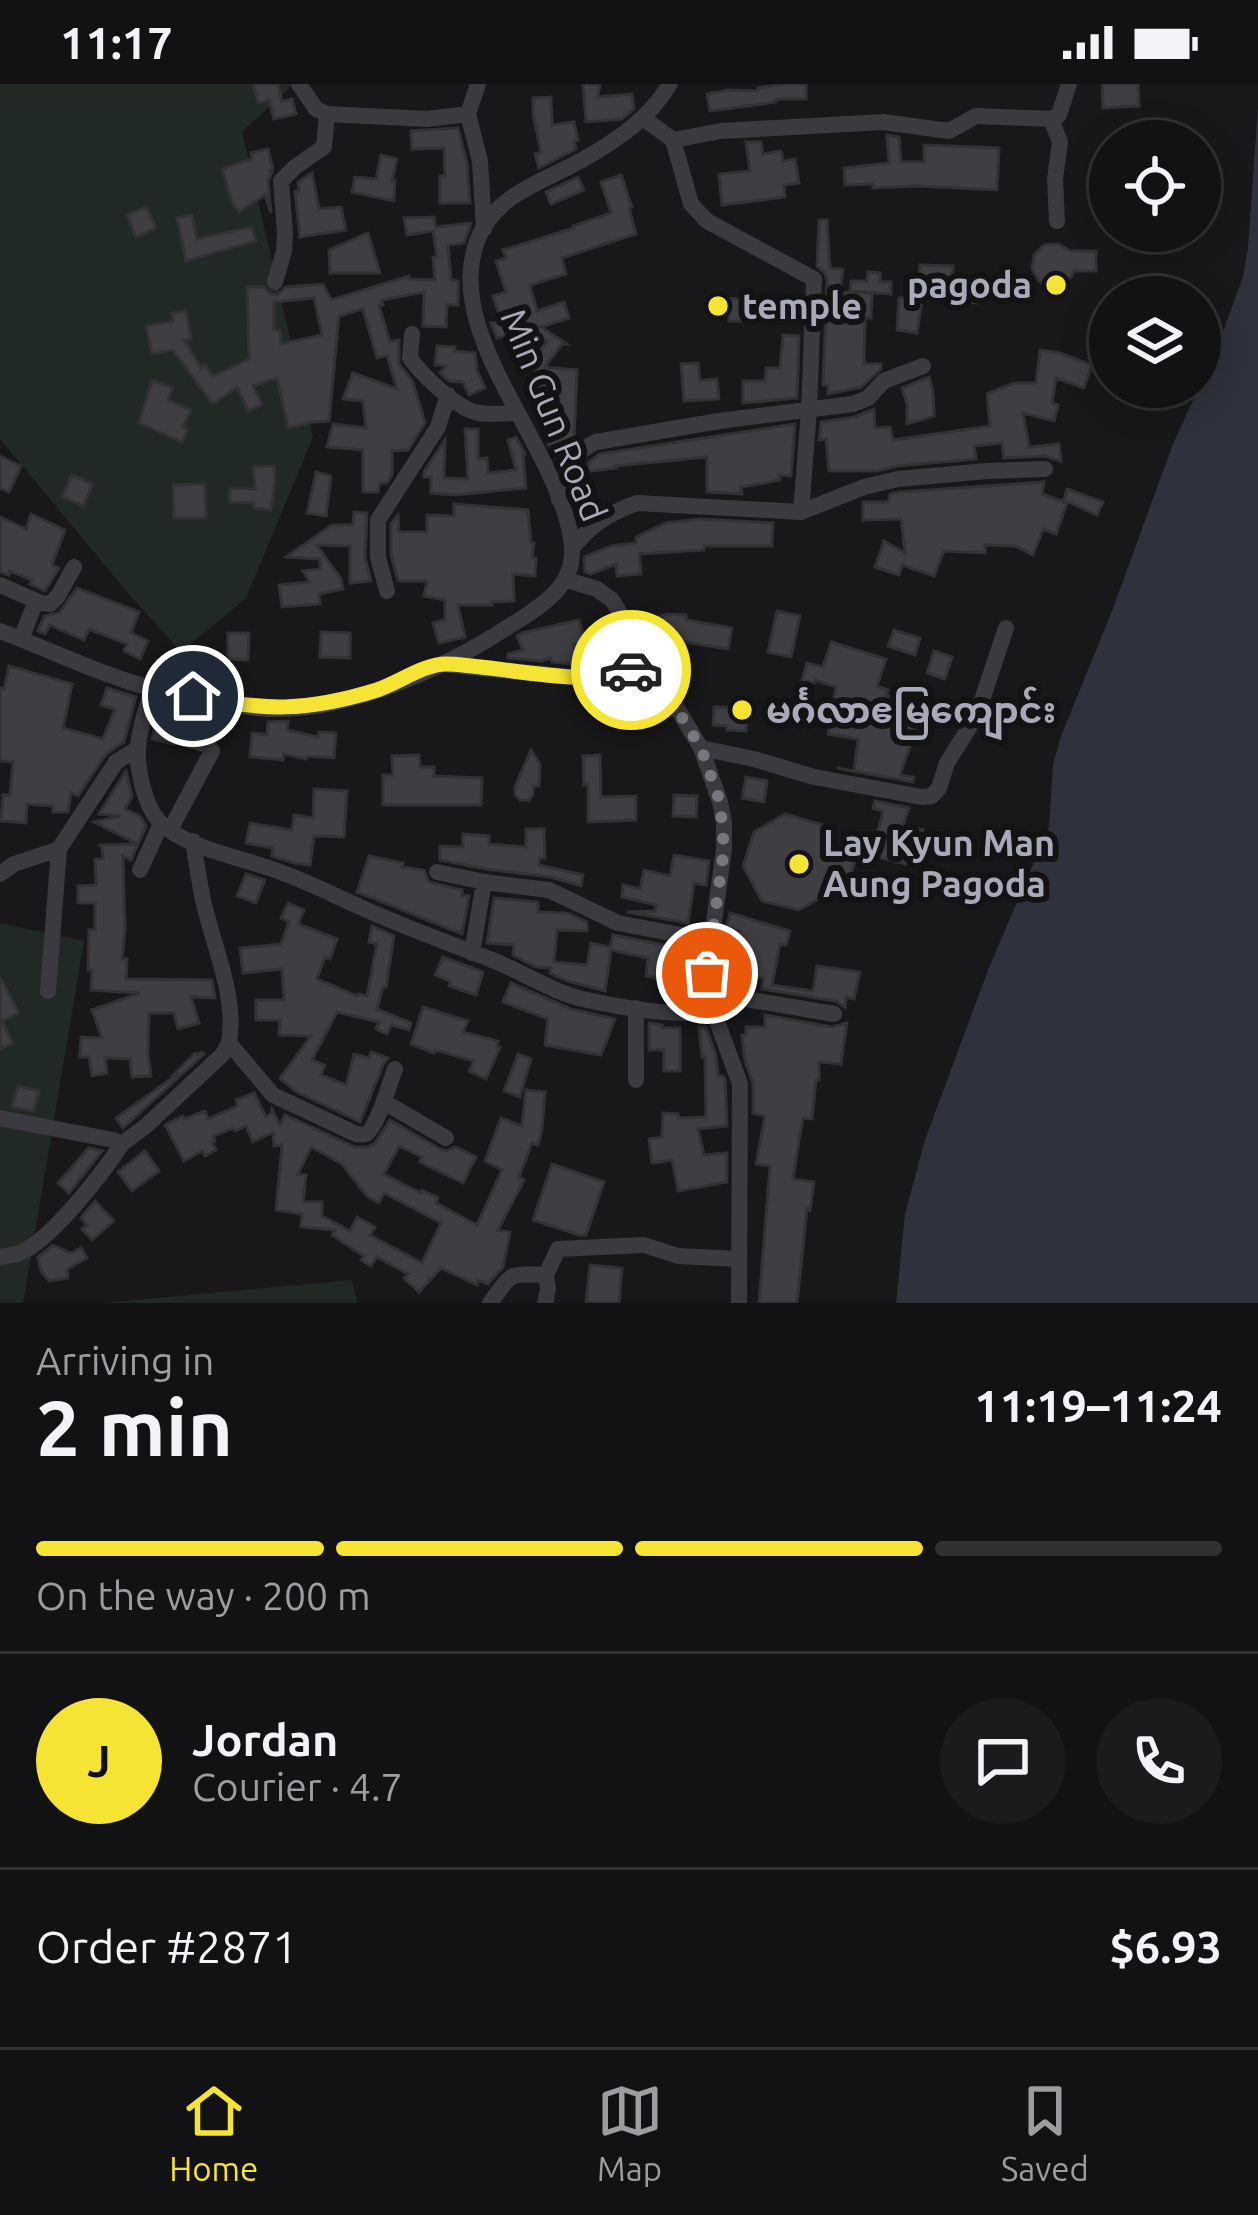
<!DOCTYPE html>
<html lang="en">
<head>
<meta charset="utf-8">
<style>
  body { margin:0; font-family:Ubuntu,"Noto Sans Myanmar",sans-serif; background:#1b1a1c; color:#f1f3f6; height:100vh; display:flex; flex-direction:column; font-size:45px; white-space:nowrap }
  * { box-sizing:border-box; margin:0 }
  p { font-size:39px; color:#9c9da0 }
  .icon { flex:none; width:66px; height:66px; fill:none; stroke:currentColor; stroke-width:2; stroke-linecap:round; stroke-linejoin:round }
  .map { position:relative; height:1219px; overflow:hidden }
  .drawer { display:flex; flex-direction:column; background:#121113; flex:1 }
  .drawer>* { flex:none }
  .controls { position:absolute; left:1089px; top:36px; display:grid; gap:24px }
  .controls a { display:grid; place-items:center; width:132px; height:132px; border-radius:50%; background:#121113; box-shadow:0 6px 30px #0003,0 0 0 3px #313133; font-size:60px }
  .pin { position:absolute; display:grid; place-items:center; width:102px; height:102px; color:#fff; margin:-51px; border:6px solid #fff; border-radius:50%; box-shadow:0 3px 12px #0007 }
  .courier { position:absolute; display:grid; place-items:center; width:120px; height:120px; margin:-60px; border:9px solid #f5e433; border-radius:50%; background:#fff; color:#222; box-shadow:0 3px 15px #0007 }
  .summary em { font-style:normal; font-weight:600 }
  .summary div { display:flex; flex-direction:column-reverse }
  .summary { display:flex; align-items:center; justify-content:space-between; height:204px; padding:0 36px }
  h1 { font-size:78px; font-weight:600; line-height:90px }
  .bar { display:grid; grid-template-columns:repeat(4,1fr); gap:18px 12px; align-content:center; height:144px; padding:0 36px }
  .bar i { height:15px; border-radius:9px; background:#313133 }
  .bar .current { background:#f5e433 }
  .bar p { grid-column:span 4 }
  .line { display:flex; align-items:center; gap:30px; padding:0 36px; border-top:3px solid #313133 }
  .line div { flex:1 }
  .round { display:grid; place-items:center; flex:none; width:126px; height:126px; border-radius:63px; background:#1b1a1c }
  .status { display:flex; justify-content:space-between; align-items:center; height:84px; padding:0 60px; background:#121113; direction:ltr }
  .status svg { height:33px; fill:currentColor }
  .dock { display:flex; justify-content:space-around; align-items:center; height:168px; border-top:3px solid #313133; background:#121113; font-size:33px; color:#9c9da0 }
  .dock a { display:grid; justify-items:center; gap:6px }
  .dock .current { color:#f5e433 }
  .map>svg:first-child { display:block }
  .green { fill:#212924 }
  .water { fill:#2d323d }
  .building { fill:#3f3e43; stroke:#323135; stroke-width:3; fill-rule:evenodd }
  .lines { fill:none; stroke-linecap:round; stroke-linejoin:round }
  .minor { stroke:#3a3a40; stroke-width:16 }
  .done { stroke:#767781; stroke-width:12; stroke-dasharray:0 21.6 }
  .route { stroke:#f5e433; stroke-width:15 }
  .poi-dot { fill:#f5e433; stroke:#131214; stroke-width:4.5 }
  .labels { text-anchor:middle; stroke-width:12; stroke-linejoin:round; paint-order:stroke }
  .poi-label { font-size:36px; font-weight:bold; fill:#a9aab9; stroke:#131214; text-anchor:start }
  .street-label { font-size:36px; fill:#a9aab9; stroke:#131214 }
</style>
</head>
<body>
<div class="status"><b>11:17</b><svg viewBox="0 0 49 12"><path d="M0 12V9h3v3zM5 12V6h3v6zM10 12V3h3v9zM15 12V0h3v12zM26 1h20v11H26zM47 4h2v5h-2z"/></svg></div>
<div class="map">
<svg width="1258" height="1219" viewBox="0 0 1258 1219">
  <rect width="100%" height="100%" fill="#181719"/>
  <path class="green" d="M0,0H294L242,48L313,353L246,514L181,568L128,509L0,355Z
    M0,839L84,857L23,1219H0Z
    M352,1196L357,1219H103Z"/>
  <path class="water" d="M1258,22V1219H896L905,1130L925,1056L988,886L1049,743L1053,680L1061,652L1112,527L1173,360L1216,266L1243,193L1248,164Z"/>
  <path class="building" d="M253,0H278L282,17L292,15L296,30L274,35L269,16L258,19Z
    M583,0H600L598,13L632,10L634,25L622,35L586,38Z
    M783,0H806V15H776V18L710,27L707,10L728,6L758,7V4Z
    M1102,0H1138L1139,22L1103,24Z
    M551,13L552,41L574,38L578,56L574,57L576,65L539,84L535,70L541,68L533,30V14Z
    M458,44L467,79L470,119H440V92H445L444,64L412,65L411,47Z
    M887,51L899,53L901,78H924V61L999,64L997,106L918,102L873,104V100L845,101L844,84L889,79Z
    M746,58H761L763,70L781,67L783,77L795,75L799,99L784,101L785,113L722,121L719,90L750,87Z
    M268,65L273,85L270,87L272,88L268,97L271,129L265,111L239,128L232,118L222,85L252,75L251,69Z
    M381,71L397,75L392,96H395L394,117L352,108L355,93L376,95Z
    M312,89L319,125L341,123L346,146L300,153L295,108L299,107L298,98Z
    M621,91L632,123L629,124L636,150L562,174L566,190L530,201L537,227L564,218L569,234L541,243L567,260H562L545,283L577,286L574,357L559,380L545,354L546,340L558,341L559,316L534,318L533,301L536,273L547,257L512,250L497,254L491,239L501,237L493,212L506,208L496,177L506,174L503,166L574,144L573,142L611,129L601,98Z
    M578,93L584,106L551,120L546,108Z
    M146,123L156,144L136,153L127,131Z
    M192,131L197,155L252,143L256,157L186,177L177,134Z
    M434,133L436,143L471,139L464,159L448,161L451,196L458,197V221H447L446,243L423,242L424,208L382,216L383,221L379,222L390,258L399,256V280L413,298L425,339L408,366L392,367V391L387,399H380L378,408H363V366L327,363L333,340L366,344L363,317L343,315L353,289L397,305L387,271L377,274L363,225L339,232L329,337L313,338L288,344L277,294L253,302L262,321L248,327L237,303L216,318H211L173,266L152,270L146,242L173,237L172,229L186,227L191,255L184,256L201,284L205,281L213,292L249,275L247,203H264L270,210L277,211L286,203L323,200L331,216L409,192V195L435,196L433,173H437L433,147L407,151L404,134ZM314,214L322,251L281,260L280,246H274V218Z
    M819,136H827L830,184L843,185L840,208L872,209L871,234H865L864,280H881V285L861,303L828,310V301H823L827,195L824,188L817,182Z
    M368,149L380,189H330L329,166Z
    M1058,160L1070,167H1096V187H1074L1071,193L1059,201H1045L1039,197L1032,185L1034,171L1044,161Z
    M920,181L953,182V195L979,197L978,219L922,216L917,249L897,246L899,214H918Z
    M868,188L880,189V198H891V210L850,207L851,197H867Z
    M716,214L745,215V237H729V230L713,228L710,221Z
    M783,251L799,252L797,314L743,319V297H765L766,284H780Z
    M437,262L455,263L454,267L475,269L477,286L485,304L469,311L463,298L449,297L440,289L446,282L435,281Z
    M1040,266L1060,269L1092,281L1084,304L1056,294L1052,319L1058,321L1054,337L1023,329L1029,363L1059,360L1061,377L1045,372L1004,374L1002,359L974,362L976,375L897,382L877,387H829L826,355L819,356L821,338L855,333L874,325L875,344L890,343L893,356L990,342L987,310L1014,299H1036Z
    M698,279L700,297L717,295L719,315L684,317L681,280Z
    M929,293L933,308L934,332L907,340V320L902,304Z
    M152,296L173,304L168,316L191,326L183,343L188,346L182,358L139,339Z
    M795,340L791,392L779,391L780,396L741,403L742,410L707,408V373L615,382L616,384L583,388L590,377L600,370Z
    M465,345H478V375L487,374L488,389L516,386L508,356L516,353L525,370H523L526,404L454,411L431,409V393H424V388L445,356L444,394L468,395Z
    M0,372L21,382L9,408L0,404Z
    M274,382L275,398L271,426L254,424V419L229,418L230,404L255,405L253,383Z
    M316,388L331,392L326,432L307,429Z
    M72,391L93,400L83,422L62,413Z
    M1044,398L1042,410L1067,419L1056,450L1043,445L1033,471L1015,462L985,461V469L944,467L934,492L902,481L899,491L875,483L884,457L905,469L901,435L863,436V418H888L890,410L900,408Z
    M205,400L206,434H174L173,401Z
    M1067,405L1103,418L1097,431L1064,416Z
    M454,420L528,426L531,459H534L532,473L536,474L535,492L513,490L514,517L492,518V521H458L465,553L439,559L433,539L445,536V516L424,512L427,497H398L391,471V440L398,431L399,448H427V431L454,432Z
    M354,428L367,429L365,474L371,497L350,499V462L317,461L341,495L343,505L319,510L320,520L282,523L279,501L310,498L303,487L320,485V475L286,473L332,441H353Z
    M31,430L65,446L52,481L59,484L45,507L30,500L32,496L10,487L9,491L0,488V433L26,445Z
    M700,435L773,439L772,462H704V466L639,470L641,490L617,492L616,480L591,490L585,488L584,473L611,462L636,459V453L666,439Z
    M77,504L139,528L131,549L148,557L140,575L124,567L127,560L89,545L84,556L50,541L45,550L38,547L44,532L59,529Z
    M777,527L800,532L791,573L768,568Z
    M667,530L686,531V536L732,544L728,565L686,558L684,569L661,567L663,546L648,551L641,539Z
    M579,536L585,558L574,561L578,580L552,578L551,574L542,577L508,574V570L523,566L517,552L522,549Z
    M894,546L920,554L915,571L888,562Z
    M321,548L350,549V574L320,573Z
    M228,549H249L248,576L228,575Z
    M831,558L886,575L877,602L888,606L886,611L928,624L922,646L916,645L900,691L914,693L913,698L837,684L854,687L858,655L828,650L836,603L815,596L814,599L802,596L807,579L823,583Z
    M934,567L952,573L945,595L927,589Z
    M9,582L72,600L63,644L103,655L115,625L101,621L107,604L136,613L124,658L106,670L78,712L71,709L68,728H53V722L27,720L26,739L1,737L3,711H10L13,678L0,677V604L4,605Z
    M714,623L747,624L746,647L727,646V642L713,641Z
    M159,627L202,635L204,630L224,636L218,653L211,649L184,643L174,651L175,660L152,655Z
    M288,637L287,646L318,653L319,648L336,649L334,674L307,672L306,675L284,670L283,676L250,673L252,649L267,651L268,638Z
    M531,666L540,680L539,702H533V711L529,716H520L515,711V703Z
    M419,671L420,683H434V692L482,694L481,721H383V691H393L392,672Z
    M600,671L601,713L636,712V736L588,738V700L584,701L583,672Z
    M126,687L132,712L125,725L140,732L146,742L138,760L94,738L120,732L99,730Z
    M746,693L767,697L764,718L742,714Z
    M314,705L347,707L344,753L314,752L310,781L294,779L272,772L273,764L246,759L250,739L292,746L294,731L313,734Z
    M674,711L697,712L696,733L673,732Z
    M875,717L909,724L903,742L923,746L914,782L872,772L883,727L873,724Z
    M785,730L823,741L840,772L855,777L844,813L829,809L799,826L762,817L743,782L754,748Z
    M526,745H544L545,774H540L539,781L583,791L581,802L551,793L486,785L440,776V762L463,763V750L489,752V760L526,763Z
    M138,760L131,776L123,772L125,845L122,875H127L126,895L212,896L215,914L191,913L199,939L178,945L174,929H149L148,971L151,992L132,993L130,975L105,974L107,989L92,992L89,973H80L81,953L102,954L92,926L140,909L91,906L92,886H88L89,846H95V819H78V802L96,801L95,775H103L102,763L98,761Z
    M674,771L709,777L706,801L694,799L688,839L627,828L655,827L656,821L622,813L623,801L640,805L644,786L670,792Z
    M369,772L403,779L402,783L424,786L429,798L462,806V812H469L462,850L357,808Z
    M246,790L265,796L256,819L237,812Z
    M494,814L538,818V828L567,829L587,838V847L557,846L554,878L587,881L591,859L610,863L613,851L695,867L692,884L667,880L665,895L646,892L648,874L611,866L605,907L568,897L550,889L551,884L536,883L513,871L514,861L487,859Z
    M288,819L304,826L298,840L337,855L330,875L325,873L317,895L357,912L358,910L367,912L377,860L369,858L372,842L394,852L386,903L383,902L377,925L411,939L409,946L391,941L387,950L376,945L379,938L337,928L312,976L325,981L321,991L346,1001L354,970L369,974L371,968L388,974L383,981L360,1038L295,1007L280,994L311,952L279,951L280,936H256V916H284L282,885L243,889L240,864L281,860L289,838L281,834Z
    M730,829L790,847L786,861L780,860L772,901L813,907L817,882L860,888L854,915L846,913L845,923L836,917L762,905L763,894L746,890L728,870L729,860L740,847L726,843Z
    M443,873L483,888L476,911L449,902L450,897L435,891Z
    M0,893L19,929L2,937L13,959L0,965Z
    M511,899L571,925L615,935L601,971L545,961L548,935L503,918Z
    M423,923L468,937L463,948L498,957L497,962L500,963L486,995L469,987L474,977L435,966L434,969L411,960Z
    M765,931L832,943L847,939L841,980L819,978V996H816L812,1035L803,1034L799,1056L793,1095L814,1098L810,1126L807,1125L797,1219H759L770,1082L756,1080L765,1032L753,1029V999L745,977L742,951H746V943H765Z
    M649,939L662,941V944H680V987H664V966H649Z
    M699,943H706L716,972L718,992H723L725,995L727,1042L698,1045L704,1071L727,1069V1098L678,1107L672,1076L652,1079L649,1055L662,1053L663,1029L678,1030V1034L706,1033L705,973H702Z
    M201,968L204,970L123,1044L116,1034L179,989L174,990L195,969L197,971Z
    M518,970L531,975L520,1013L504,1007Z
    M18,1002L39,1007L33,1027L12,1023Z
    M526,1006L545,1008L542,1046L538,1061L532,1059L519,1093L524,1096L498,1146L510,1148L503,1183L488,1200L477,1196V1201L441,1184L432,1194H429L430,1196L419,1208L404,1194L408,1190L377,1173L371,1182L361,1176L364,1172L332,1151L335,1146L301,1143L302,1130L276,1126L282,1061L274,1062L273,1048L253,1058L246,1042L235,1047L233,1044L213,1052L215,1057L212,1058L216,1066L205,1072L202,1067L184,1077L165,1041L183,1032L185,1035L205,1027L208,1035L238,1022L236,1016L254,1009L266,1033L271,1030L272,1025L280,1041L285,1031L355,1063H367L375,1059L390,1036L440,1065L447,1067L455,1063L476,1073L463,1099L420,1078L422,1073L399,1062L384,1090L421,1109L422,1106L438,1114L436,1119L477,1141L502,1086L485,1077L501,1034L522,1042ZM311,1063L342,1080L367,1112L379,1119L384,1109L441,1139L422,1179L370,1151L375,1143L357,1133L350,1147L322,1132V1118H303L306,1091L298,1090Z
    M89,1064L102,1067L69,1109L58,1099Z
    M145,1067L159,1087L132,1107L118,1088Z
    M552,1080L604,1098L586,1151H579L533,1136Z
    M95,1117L114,1137L92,1156L82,1145L87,1141L81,1134Z
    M53,1161L71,1169L81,1164L87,1174L67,1185L68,1194L49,1197L41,1187L38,1173Z
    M590,1181L622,1184L619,1219H586Z"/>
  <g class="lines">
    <path class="minor" d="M299,0L316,25L327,30L427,35L468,30
      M478,0L468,30L480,77L484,145
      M643,34L673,56L691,120L707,137L814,195L809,326L801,428
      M1051,35L1060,58L1055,95L1057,137
      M673,56L721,47L883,38L949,47L976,32L1051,35L1059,31L1069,0
      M275,198L284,167L285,150L281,97L295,83L324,63L327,30
      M412,250L410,274C422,291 458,326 479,329C491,331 506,329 518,329
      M559,416C570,391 569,369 596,358L719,337L853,320L868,314L884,297L923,282
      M572,464C591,441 609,429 637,419L801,428L864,403L898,395L987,387L1045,385
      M567,496L597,505L612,516L701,664L720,718L724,738V765L707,889L714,929L740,1000L739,1219
      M0,501L41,519L50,520L58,512L74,483
      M387,507L378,473V436L438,343L448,311
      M0,547C48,565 104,592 153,605C187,613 235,623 270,625C348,627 444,585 508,543C538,524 575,504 572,463C563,365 441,254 477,157C495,110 541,99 582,76C616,57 650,34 670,0
      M21,555L36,517
      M443,580L570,593L622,591L646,576
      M152,604C147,624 138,647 138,667C137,686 145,721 158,736C179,761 236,773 266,783C301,794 333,811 367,826C409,845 452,860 495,877C526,890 554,909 587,916C627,925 673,931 714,929
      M701,664L754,675L814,693L922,713L932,712L939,704L947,679L977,631L1006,544
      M170,746L212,667L208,661L186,655
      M193,757C196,777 199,796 203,816C213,862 237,911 229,959L273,1011L356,1050C359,1050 363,1051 366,1050C377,1044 390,998 395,985
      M140,786L161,740
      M437,788L484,798L472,869
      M0,790L14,780L59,765
      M484,798L549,806L618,839L712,857
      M48,907L59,765L116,678L137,665
      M712,915L740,914L834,930
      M636,996V924
      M384,1018L446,1054
      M0,1034L113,1056L122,1060L147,1041L222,971L229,959
      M0,1173C7,1172 13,1171 20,1169C52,1155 102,1090 122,1060
      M490,1219C512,1190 506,1189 546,1191L558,1165L644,1161L678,1172L739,1175
      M545,1219L548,1205L546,1191"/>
  </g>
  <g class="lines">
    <path class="done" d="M631,586L646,576L701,664L720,718L724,765L707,889"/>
    <path class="route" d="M193,612C264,627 306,628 377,606C398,599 424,580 446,580C487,580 599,606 631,586"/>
  </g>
  <g class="poi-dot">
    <circle cx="1056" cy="201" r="12"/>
    <circle cx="718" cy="222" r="12"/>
    <circle cx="742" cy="626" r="12"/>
    <circle cx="799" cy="780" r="12"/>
  </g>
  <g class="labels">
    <g class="poi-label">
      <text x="1032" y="214" text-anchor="end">pagoda</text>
      <text x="742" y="235">temple</text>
      <text x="766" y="639">မင်္ဂလာဧမြကျောင်း</text>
      <text x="823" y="772">Lay Kyun Man<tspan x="823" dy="41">Aung Pagoda</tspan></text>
    </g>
    <g class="street-label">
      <text transform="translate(554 331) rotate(68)" y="13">Min Gun Road</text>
    </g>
  </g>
</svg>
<div class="controls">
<a><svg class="icon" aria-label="locate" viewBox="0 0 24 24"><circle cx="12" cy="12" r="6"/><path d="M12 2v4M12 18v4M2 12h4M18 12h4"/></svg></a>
<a><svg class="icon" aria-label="layers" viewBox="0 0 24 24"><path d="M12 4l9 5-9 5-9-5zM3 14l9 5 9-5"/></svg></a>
</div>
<div class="pin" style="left:707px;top:889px;background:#ea580c"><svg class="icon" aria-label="bag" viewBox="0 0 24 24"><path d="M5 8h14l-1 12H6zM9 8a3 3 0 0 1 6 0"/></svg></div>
<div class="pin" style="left:193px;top:612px;background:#1f2937"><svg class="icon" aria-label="home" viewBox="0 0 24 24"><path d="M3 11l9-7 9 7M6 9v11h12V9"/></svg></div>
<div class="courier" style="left:631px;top:586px"><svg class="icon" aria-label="car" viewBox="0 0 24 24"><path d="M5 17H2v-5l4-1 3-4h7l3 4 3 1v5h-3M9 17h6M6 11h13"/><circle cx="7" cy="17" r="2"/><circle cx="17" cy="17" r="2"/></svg></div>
</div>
<section class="drawer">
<div class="summary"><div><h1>2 min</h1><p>Arriving in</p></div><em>11:19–11:24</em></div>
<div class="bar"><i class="current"></i><i class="current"></i><i class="current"></i><i></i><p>On the way · 200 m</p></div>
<div class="line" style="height:216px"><b class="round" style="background:#f5e433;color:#111">J</b><div><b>Jordan</b><p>Courier · 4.7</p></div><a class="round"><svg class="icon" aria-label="chat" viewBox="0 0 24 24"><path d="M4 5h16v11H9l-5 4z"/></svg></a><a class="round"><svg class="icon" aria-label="phone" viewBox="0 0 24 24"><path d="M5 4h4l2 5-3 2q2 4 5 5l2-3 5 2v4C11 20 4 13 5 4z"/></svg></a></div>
<div class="line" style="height:156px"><div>Order #2871</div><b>$6.93</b></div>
</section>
<nav class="dock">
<a class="current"><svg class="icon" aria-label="home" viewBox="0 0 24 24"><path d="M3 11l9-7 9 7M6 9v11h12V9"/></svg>Home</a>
<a><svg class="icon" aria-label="map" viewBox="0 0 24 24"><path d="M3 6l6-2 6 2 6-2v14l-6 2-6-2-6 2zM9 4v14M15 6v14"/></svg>Map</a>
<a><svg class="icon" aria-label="saved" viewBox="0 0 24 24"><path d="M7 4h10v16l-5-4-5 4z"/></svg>Saved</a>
</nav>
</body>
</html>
